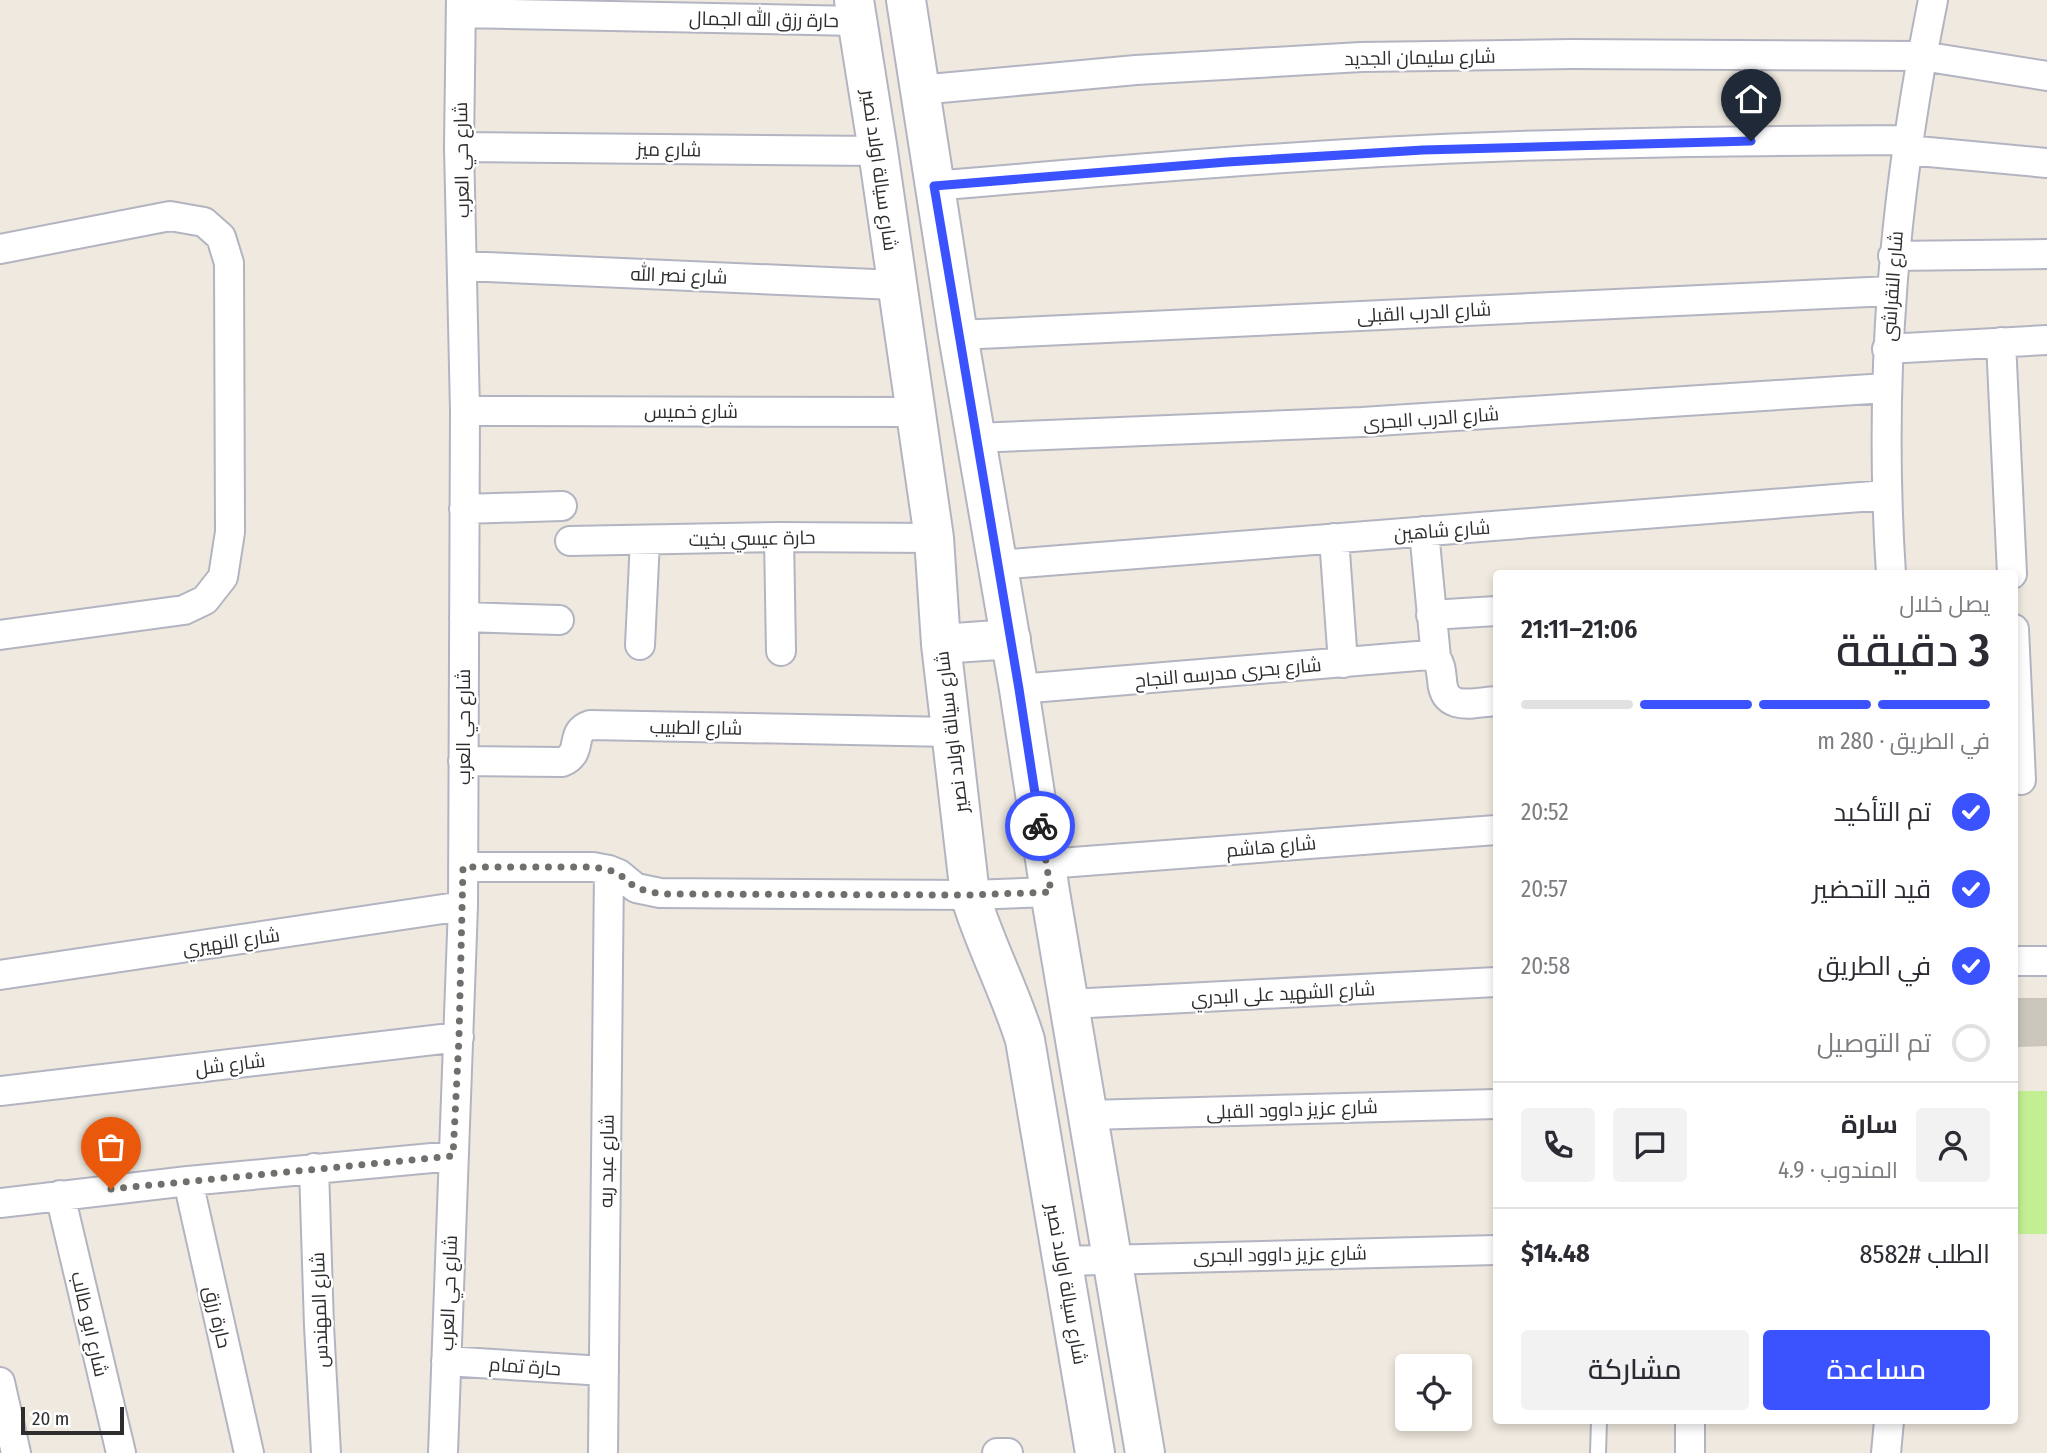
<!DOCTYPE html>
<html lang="ar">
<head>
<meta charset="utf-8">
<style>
  body { margin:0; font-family:"Fira Sans Condensed",Cairo,sans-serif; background:#f2f2f3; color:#2b2b33; direction:rtl; height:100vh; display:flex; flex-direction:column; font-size:26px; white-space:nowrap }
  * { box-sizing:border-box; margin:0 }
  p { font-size:23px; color:#7c7c81 }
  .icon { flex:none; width:38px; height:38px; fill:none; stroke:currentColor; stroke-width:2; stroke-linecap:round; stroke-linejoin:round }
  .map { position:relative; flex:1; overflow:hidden; direction:ltr }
  .details { position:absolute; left:1493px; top:570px; width:525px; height:854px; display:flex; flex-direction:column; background:#fff; border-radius:7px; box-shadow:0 4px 10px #0003; direction:rtl }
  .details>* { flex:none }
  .tools { position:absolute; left:1395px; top:1354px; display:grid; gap:14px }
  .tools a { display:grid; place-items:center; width:77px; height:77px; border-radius:7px; background:#fff; box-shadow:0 4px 10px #0003; font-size:35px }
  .scale { position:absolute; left:21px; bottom:18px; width:103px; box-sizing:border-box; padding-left:7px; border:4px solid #2d2d2d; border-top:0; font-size:19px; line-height:24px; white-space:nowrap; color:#2d2d2d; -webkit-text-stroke:5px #fff; paint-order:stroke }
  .pin { position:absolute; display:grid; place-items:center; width:60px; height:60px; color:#fff; margin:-72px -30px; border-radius:50% 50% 50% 0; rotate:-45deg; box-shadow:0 0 7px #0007 }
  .pin .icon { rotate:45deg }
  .courier { position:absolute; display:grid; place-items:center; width:70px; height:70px; margin:-35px; border:5px solid #3b53ff; border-radius:50%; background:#fff; color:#222; box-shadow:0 2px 9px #0007 }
  .summary em { font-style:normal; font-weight:600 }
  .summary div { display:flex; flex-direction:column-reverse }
  .summary { display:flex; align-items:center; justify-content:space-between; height:119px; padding:0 28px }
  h1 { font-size:46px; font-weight:600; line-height:52px }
  .bar { display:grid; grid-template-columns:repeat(4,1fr); gap:10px 7px; align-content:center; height:84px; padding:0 28px }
  .bar i { height:9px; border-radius:5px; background:#e1e1e2 }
  .bar .on { background:#3b53ff }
  .bar p { grid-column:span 4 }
  .line { display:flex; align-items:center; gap:18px; padding:0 28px; border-top:2px solid #e1e1e2 }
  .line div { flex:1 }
  .round { display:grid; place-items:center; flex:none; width:74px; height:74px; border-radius:7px; background:#f2f2f3 }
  ol { padding:0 28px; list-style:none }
  li { display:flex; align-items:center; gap:21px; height:77px }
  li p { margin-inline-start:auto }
  li .icon { padding:7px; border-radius:50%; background:#3b53ff; color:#fff; stroke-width:4 }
  li:last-child { color:#7c7c81 }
  li i { width:38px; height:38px; border:4px solid #e1e1e2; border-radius:50% }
  .cta { display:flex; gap:14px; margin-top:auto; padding:14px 28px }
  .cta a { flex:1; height:80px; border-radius:7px; background:#3b53ff; color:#fff; font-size:28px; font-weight:600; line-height:80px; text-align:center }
  .cta a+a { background:#f2f2f3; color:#2b2b33 }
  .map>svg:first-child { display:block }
  .pitch { fill:#c3ef94 }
  .building { fill:#cbc7bd; stroke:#cbc5b8; stroke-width:2 }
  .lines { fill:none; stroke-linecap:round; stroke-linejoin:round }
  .lane-casing { stroke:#b3b4c1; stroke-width:18 }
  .street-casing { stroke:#b3b4c1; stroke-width:32 }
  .secondary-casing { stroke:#b3b4c1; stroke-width:42 }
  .lane { stroke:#fff; stroke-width:14 }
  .street { stroke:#fff; stroke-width:28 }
  .secondary { stroke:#fff; stroke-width:38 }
  .done { stroke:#716f6b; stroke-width:7; stroke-dasharray:0 12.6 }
  .route { stroke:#3b53ff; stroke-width:9 }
  .labels { text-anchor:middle; stroke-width:5; stroke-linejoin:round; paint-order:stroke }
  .street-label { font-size:19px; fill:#2d2d2d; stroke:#fff }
</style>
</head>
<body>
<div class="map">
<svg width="2047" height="1453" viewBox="0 0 2047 1453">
  <rect width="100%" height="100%" fill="#efe9df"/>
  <path class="pitch" d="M2014,1091H2047V1234H2014Z"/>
  <path class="building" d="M2014,999H2047V1045L2014,1046Z"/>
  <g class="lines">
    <g class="lane-casing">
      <path id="lane" d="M1598,1453L1599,1421"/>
    </g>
    <g class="street-casing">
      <path id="street" d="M461,13L857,21
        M919,90L1136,70L1361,57L1571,54L1922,56L2047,76
        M459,147L878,151
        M1907,150L2047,163
        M934,186C1096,172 1258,158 1421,150C1583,142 1746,141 1908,140
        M0,249L170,216L204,222L221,237L229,263L230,532L223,577L205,600L184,610L0,635
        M1893,256L2047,254
        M463,266L896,285
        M958,335L1890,291
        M2001,342L2012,574
        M1887,349L2047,340
        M465,411L916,412
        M975,438L1362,422L1886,388
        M464,509L562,506
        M1424,531L1436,658C1441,665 1441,671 1442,680C1444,712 1472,703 1496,701
        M779,537L781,651
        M1334,538L1343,663
        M570,541L779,537L934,538
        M997,565L1886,495
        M1891,574C1878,376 1894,194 1933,0
        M1431,615L1496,611
        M464,617L559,620
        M2014,629L2021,780
        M640,645L645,540
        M1019,689L1429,655L1436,658
        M463,761L562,762C585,753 568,732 590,725L951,732
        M1046,864L1496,830
        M463,867H593L609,870L619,874L636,888L660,893L970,895L1050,892
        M2014,961H2047
        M0,975L463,906
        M1069,1004L1496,982
        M0,1091L459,1037
        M1088,1115L1496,1104
        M314,1168L319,1326L326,1453
        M188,1181L249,1453
        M60,1195L121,1453
        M0,1203L188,1181L453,1156
        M1063,1261L1496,1250
        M446,1361L604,1371
        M0,1382L16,1453
        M443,1453L463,906L465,411L459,147L461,0
        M603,1453L609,870
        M997,1453H1008
        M1690,1453V1421
        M1886,1453L1889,1421"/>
    </g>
    <g class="secondary-casing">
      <path id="secondary" d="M854,0L878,151L934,538L941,644L970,895C985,945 1010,991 1025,1040L1095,1453
        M906,0L958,335L1019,689L1050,892L1145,1453
        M941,644L1011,639"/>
    </g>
    <use href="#lane" class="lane"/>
    <use href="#street" class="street"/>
    <use href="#secondary" class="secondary"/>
  </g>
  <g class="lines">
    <path class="done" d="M111,1189L453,1156L459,1037L463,867H593L609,870L619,874L636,888L660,894L970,895L1051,892L1040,826"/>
    <path class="route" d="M1040,826L1019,689L934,186L1227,162L1423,150L1751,141"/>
  </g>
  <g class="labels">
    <g class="street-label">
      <text transform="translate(764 19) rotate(1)" y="7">حارة رزق الله الجمال</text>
      <text transform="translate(1420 57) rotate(-1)" y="7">شارع سليمان الجديد</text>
      <text transform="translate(669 149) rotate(1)" y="7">شارع ميز</text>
      <text transform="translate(461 160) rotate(-91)" y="7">شارع حي العرب</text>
      <text transform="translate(880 170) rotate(82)" y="7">شارع سيالة اولاد نصير</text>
      <text transform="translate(679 275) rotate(2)" y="7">شارع نصر الله</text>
      <text transform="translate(1892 286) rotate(-86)" y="7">شارع النقراشى</text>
      <text transform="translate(1424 312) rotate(-3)" y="7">شارع الدرب القبلى</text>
      <text x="691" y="418">شارع خميس</text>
      <text transform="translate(1431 418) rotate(-4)" y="7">شارع الدرب البحرى</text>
      <text transform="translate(1442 530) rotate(-4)" y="7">شارع شاهين</text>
      <text transform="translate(752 538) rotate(-1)" y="7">حارة عيسي بخيت</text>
      <text transform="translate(1228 672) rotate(-5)" y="7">شارع بحرى مدرسه النجاح</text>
      <text transform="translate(463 727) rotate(-90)" y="7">شارع حي العرب</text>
      <text transform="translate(696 727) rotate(1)" y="7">شارع الطبيب</text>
      <text transform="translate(951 732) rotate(-97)" y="7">شارع سيالة اولاد نصير</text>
      <text transform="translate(1271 846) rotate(-5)" y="7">شارع هاشم</text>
      <text transform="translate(231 941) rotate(-8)" y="7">شارع النهيري</text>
      <text transform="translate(1283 993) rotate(-3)" y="7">شارع الشهيد على البدري</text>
      <text transform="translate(230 1064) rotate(-7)" y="7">شارع شل</text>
      <text transform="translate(1292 1109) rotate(-2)" y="7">شارع عزيز داوود القبلى</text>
      <text transform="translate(606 1161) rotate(-89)" y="7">شارع عبد ربه</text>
      <text transform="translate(1280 1254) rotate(-1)" y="7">شارع عزيز داوود البحرى</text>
      <text transform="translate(1067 1284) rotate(80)" y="7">شارع سيالة اولاد نصير</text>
      <text transform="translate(448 1293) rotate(-88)" y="7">شارع حي العرب</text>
      <text transform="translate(319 1310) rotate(-92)" y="7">شارع المهندس</text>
      <text transform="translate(218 1317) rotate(77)" y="7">حارة رزق</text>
      <text transform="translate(90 1324) rotate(77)" y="7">شارع ابو طالب</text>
      <text transform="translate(525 1366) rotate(4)" y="7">حارة تمام</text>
    </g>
  </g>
</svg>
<div class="tools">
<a><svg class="icon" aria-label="locate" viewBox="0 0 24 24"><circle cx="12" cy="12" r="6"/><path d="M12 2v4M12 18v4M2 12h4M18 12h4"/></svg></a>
</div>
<div class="scale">20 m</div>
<div class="pin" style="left:111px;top:1189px;background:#ea580c"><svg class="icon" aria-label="bag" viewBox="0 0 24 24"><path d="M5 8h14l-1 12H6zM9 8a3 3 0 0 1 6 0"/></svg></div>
<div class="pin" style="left:1751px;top:141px;background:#1f2937"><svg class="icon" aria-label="home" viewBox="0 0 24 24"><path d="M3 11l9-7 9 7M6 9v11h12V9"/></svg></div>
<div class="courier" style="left:1040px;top:826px"><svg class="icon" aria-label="bike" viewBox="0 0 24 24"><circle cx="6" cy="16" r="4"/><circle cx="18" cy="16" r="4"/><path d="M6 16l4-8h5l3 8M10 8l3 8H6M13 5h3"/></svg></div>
<section class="details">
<div class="summary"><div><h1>3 دقيقة</h1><p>يصل خلال</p></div><em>21:06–21:11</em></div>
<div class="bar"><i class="on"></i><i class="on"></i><i class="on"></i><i></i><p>في الطريق · 280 m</p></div>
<ol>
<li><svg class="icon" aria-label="check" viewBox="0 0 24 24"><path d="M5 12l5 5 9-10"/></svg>تم التأكيد<p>20:52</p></li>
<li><svg class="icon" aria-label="check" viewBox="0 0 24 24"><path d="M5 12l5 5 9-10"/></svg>قيد التحضير<p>20:57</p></li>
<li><svg class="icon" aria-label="check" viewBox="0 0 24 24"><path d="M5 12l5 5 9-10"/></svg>في الطريق<p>20:58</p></li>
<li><i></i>تم التوصيل</li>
</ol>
<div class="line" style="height:126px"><a class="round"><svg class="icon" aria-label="person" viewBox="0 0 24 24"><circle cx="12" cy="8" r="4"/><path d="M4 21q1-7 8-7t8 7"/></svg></a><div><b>سارة</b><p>المندوب · 4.9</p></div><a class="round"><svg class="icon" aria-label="chat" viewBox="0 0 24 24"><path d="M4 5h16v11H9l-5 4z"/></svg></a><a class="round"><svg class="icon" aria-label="phone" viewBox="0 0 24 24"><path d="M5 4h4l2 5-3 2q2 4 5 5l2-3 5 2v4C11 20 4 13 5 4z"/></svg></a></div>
<div class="line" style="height:91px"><div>الطلب #8582</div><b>$14.48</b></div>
<div class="cta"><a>مساعدة</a><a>مشاركة</a></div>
</section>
</div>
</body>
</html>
